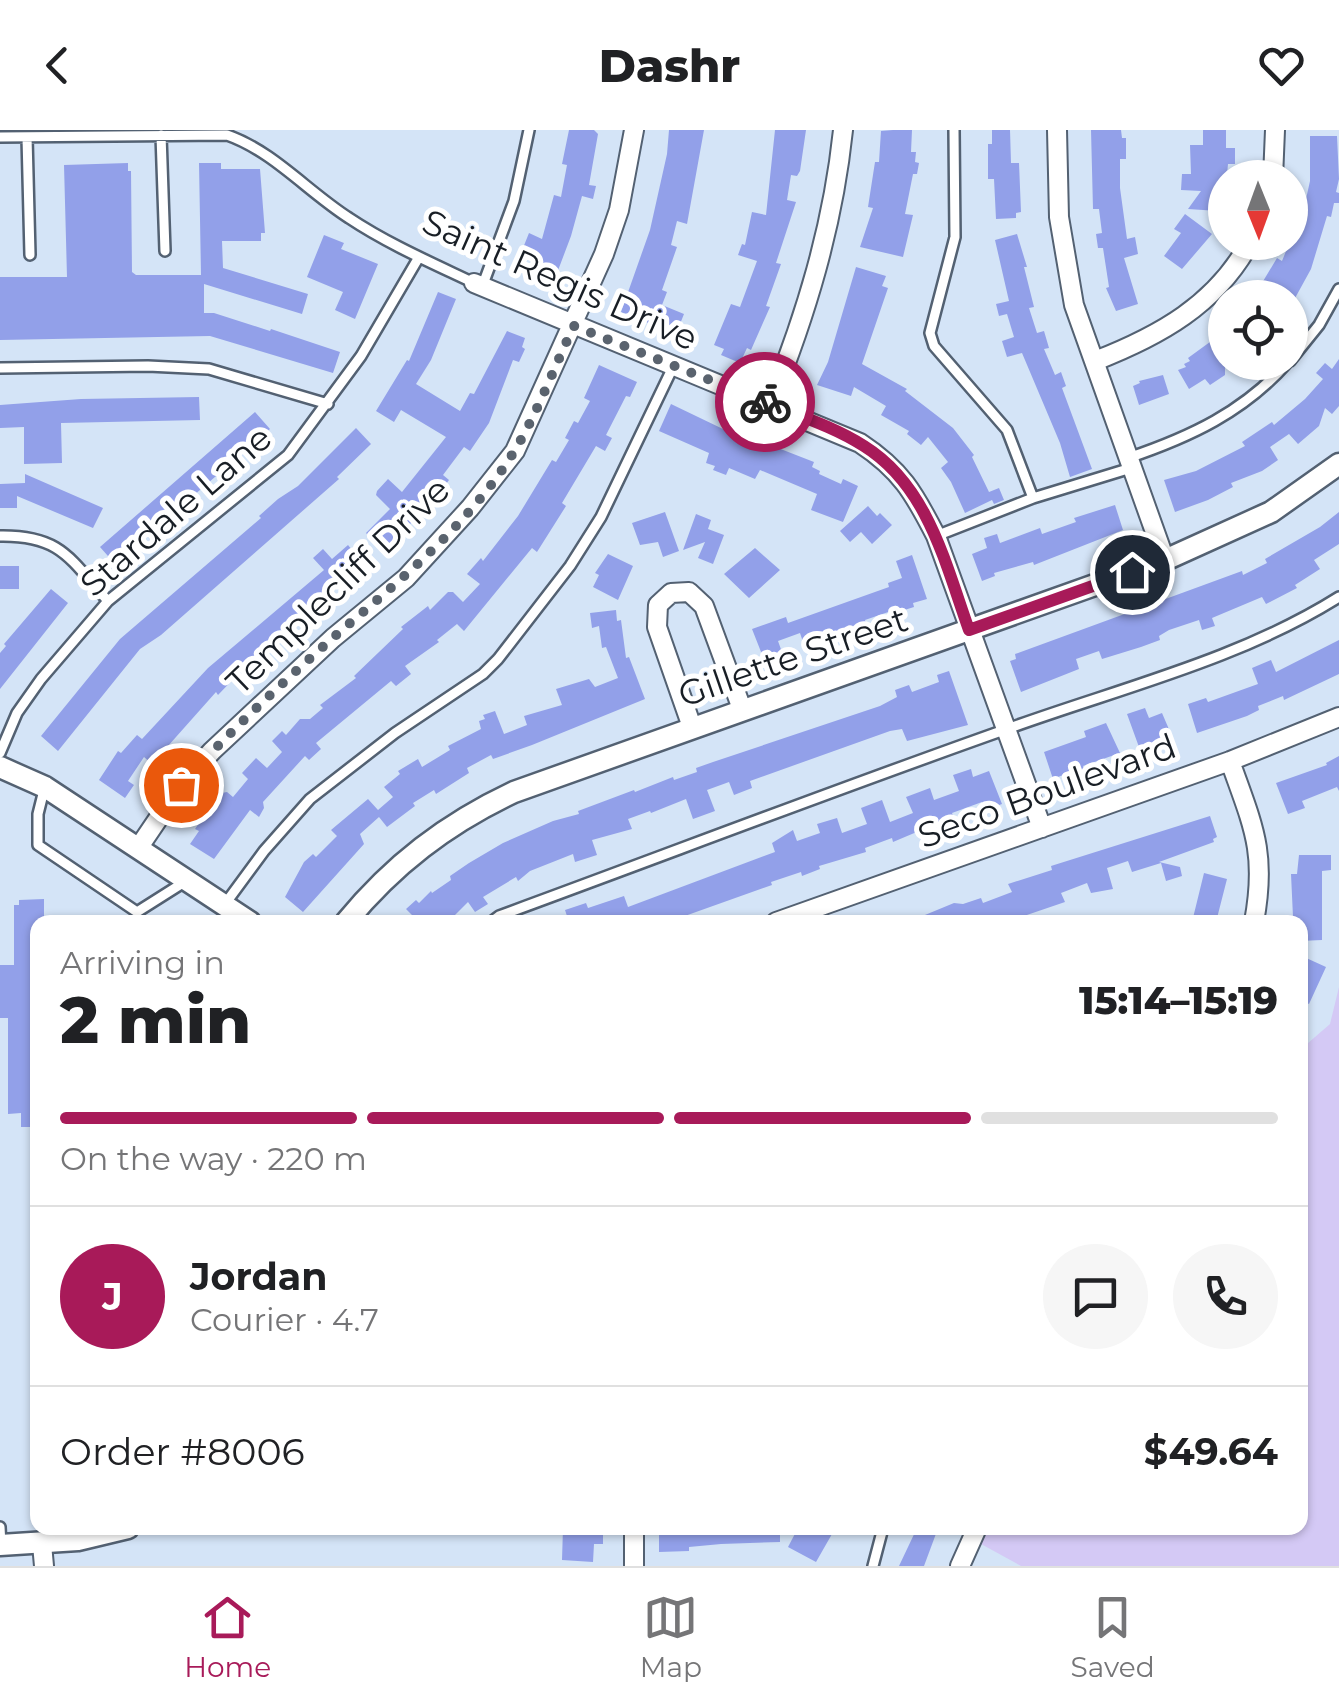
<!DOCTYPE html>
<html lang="en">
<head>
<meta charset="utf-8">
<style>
  body { margin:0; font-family:Montserrat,sans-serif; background:#f6f6f6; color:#202124; height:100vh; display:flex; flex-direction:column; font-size:38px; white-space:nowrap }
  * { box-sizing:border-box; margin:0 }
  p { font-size:32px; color:#757577 }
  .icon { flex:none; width:55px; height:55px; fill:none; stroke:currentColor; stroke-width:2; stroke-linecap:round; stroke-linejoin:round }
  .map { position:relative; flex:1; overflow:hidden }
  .drawer { position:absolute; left:30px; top:785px; width:1278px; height:620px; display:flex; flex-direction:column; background:#fff; border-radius:20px; box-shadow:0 2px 8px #0004 }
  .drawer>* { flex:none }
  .needle { width:65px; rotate:179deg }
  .fabs { position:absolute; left:1208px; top:30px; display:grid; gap:20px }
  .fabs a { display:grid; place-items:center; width:100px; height:100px; border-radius:50%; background:#fff; box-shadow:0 2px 8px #0004; font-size:50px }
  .pin { position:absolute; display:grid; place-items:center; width:85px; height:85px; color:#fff; margin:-42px; border:5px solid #fff; border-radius:50%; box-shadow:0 2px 10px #0007 }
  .courier { position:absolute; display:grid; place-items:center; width:100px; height:100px; margin:-50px; border:8px solid #a81a59; border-radius:50%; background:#fff; color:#222; box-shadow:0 2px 12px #0007 }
  .headline em { font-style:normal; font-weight:800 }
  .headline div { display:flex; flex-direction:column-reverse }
  .headline { display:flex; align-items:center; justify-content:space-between; height:170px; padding:0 30px }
  h1 { font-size:65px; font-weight:800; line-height:75px }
  .bar { display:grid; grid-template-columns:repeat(4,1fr); gap:15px 10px; align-content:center; height:120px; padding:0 30px }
  .bar i { height:12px; border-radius:8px; background:#e0e0e0 }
  .bar .selected { background:#a81a59 }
  .bar p { grid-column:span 4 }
  .line { display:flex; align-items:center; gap:25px; padding:0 30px; border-top:2px solid #e0e0e0 }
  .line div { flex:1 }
  .round { display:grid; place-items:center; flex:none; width:105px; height:105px; border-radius:52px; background:#f6f6f6 }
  header { display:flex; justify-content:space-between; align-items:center; height:130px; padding:0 30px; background:#fff; font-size:45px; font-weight:800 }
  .dock { display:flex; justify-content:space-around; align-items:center; height:140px; border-top:2px solid #e0e0e0; background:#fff; font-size:28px; color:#757577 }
  .dock a { display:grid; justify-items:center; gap:5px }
  .dock .selected { color:#a81a59 }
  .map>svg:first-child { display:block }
  .green { fill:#d4c9f5 }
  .building { fill:#92a0e9 }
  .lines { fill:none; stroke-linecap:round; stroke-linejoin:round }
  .service-casing { stroke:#536172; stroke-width:14 }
  .minor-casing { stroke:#536172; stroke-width:22 }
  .tertiary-casing { stroke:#536172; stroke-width:25 }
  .service { stroke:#fff; stroke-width:9 }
  .minor { stroke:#fff; stroke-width:18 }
  .tertiary { stroke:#fff; stroke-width:20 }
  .done { stroke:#5a636e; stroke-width:10; stroke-dasharray:0 18 }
  .route { stroke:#a81a59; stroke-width:12 }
  .labels { text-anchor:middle; stroke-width:10; stroke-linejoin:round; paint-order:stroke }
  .street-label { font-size:35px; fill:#181e25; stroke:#fff }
</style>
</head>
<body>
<header><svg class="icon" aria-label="back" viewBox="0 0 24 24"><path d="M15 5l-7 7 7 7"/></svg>Dashr<svg class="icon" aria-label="heart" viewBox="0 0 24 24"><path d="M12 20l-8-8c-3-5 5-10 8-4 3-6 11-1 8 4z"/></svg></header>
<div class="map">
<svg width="1339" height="1436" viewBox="0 0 1339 1436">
  <rect width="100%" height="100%" fill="#d4e4f7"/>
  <path class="green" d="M1339,857V1436H1021L981,1414L988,1398H1300V920L1330,894Z"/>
  <path class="building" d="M569,0H594L598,4L589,55L596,56L593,69L582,66L571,106L554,151L536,143L541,131L521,123L529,103L542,109L554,65L561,67L567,35L562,34Z
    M669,0H704L687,94L677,91L671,115L677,117L662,160L667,162L662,175L684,184L676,204L621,182L650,100L667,24Z
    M775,0H806L800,41L797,46L791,45L787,70L796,72L776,133L781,134L766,176L770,177L751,220L747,218L740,233L721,225L724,219L714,215L731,174L740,177L757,131L738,125L742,114L745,115L752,82L766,85Z
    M893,0H912L911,22H916L915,32L919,33L917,44H913L905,84L913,85L903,127L860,117L873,78L868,77L875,32H879L881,1Z
    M992,0H1010L1011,33H1019L1021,82L1016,83V88L996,89L994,49H988V14H992Z
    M1091,0H1121L1122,8H1126V29H1120V58L1127,109L1135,107L1138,124L1124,128L1138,174L1116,181L1106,158L1109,157L1103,118H1098L1096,104L1102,103L1099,79H1093Z
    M1203,0H1226V18H1235V34H1228L1225,65H1219L1218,81L1188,79L1201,61L1181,60L1182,44H1191L1190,15H1203Z
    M1310,6H1337L1339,49L1336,62L1339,63V73H1334L1331,87L1327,86L1311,139L1294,170L1290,168H1255L1266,154L1262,153L1277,128L1282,131L1297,94L1300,96L1310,51Z
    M128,33V41H131L132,142L136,145H201L199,33H221V39H260L265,103H261V111H222L223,138L308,164L302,184L204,154V183H214L270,201L271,199L340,222L333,243L210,206L0,210V147H67L64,35Z
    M1185,84L1212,104L1182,139L1164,126L1181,103L1174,99Z
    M1017,104L1027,137H1024L1034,177L1029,178L1037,203L1044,201L1049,218L1044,219L1055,245L1061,242L1066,256L1062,258L1092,339L1070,347L1060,313L1022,223L1007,227L1002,211L1014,207L1007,184L999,186L996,174L1009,171L995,110Z
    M324,105L344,113L341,119L378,134L355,189L335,180L343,162L307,147Z
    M856,137L886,146L882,156L888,158L862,234L907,259L905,261L953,298L974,325L972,327L989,362L999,358L1004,370L994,374L992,370L965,383L951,352L941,338L948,332L928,307L921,315L907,304L909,301L881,285L886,276L854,257L851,266L817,255L828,232Z
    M438,162L456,169L431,230L416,254L460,281L470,263L474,264L507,201L525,208L522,217L525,219L519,232L513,230L489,293L470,321L464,317L443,345L449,350L440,362L435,358L415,380L420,384L410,394L401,386L389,398L397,406L383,421L366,403L390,379L376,365L377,361L388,349L402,362L446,307L401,280L394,292L376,281L407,230L409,231Z
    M1225,201V245L1210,255L1205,249L1189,259L1178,240L1186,237L1184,234L1190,231L1188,228Z
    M1339,229V276L1332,284L1325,278L1319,296L1298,314L1289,304L1270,317L1278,330L1262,341L1231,353L1233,357L1208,370L1175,382L1164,350L1196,341L1245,316L1242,312L1272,292L1274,295L1305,269L1323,249L1316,243L1325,233L1332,239Z
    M599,235L637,252L630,267L626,266L606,305L612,308L605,321L596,316L562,373L566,376L537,422L532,418L464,501L457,494L437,510L439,512L405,536L411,544L396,556L391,551L316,613L321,619L309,630L305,626L263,672L264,678L259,687L250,680L214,729L190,714L199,701L195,699L208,680L222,663L227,662L233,667L248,649L242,643L256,628L267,638L282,622L272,611L282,601L286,605L300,589H310L323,578L320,575L356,548L354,546L403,499L401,497L428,476L430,480L448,462H453L463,472L480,454L467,444L481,428L483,431L518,386L552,330L556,332L569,310L565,308L574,291L578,293L590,271L584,268Z
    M1163,245L1169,264L1139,275L1133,256L1140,253L1139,251Z
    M199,267L200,290L61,293L62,333L24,334V297L0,298V275L81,269Z
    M671,274L750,312L752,308L814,332L812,337L820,341L819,344L841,354L843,349L858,356L843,392L811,380L817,364L760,340L755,349L729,338L726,345L713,340L715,336L706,333L709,323L659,301Z
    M255,282L270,299L115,434L100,417Z
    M356,298L371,314L337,347L339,349L161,505L140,519L58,621L41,606L120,509L261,388L259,386L278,369L298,356Z
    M25,344L103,378L93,398L17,366V378H0V354L25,353Z
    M1115,375L1123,400L1034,435L1033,432L994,443L995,446L982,451L972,424L987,418L984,408L997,404L1000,413L1040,398L1042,404L1076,392L1074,388Z
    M868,376L877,386L880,383L892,395L872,414L861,402L850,412L840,401Z
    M665,382L679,421L663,427L658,412L640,415L632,393Z
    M1339,382V414L1314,430L1320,439L1295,455L1297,458L1266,474L1262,467L1212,488L1215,496L1202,500L1199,490L1169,500L1159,506L1160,510L1141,517L1102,529L1099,521L1076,529L1079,539L1021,562L1010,531L1016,529L1015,524L1242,441L1243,445L1267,433L1265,429L1320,397Z
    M696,384L711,390L708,399L724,405L713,434L698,428L705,412L683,420Z
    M348,415L362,432L278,513L243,539L218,565L216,562L152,634L144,627L128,651L134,655L125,668L99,650L118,621L121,623L137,605L142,609L208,538L324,440L313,428L323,419L332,429Z
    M755,418L780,440L749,468L724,444Z
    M608,424L633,436L618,470L593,457L599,445L595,443Z
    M912,425L927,469L913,473L914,477L898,482L897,479L865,490L866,494L830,504L831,507L805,518L800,503L778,511L783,525L765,532L752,499L786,487L788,493L889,457L888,453L902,448L896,431Z
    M0,436H19V459H0Z
    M51,459L68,473L0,559V523L6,516L4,514Z
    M616,480L617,491L621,490L626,528L629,527L645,569L532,615L493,629L491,625L467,638L469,643L436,664L434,660L413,673L415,676L387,697L379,687L360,704L364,714L303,782L285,767L304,732L313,724L316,727L337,706L331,700L368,669L378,680L393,667L384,657L400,644L398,641L418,629L422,637L450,620L448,616L481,599L479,591L485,589L483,585L495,581L504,604L527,595L524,586L562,575L556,559L589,549L595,557L618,548L606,517L602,518L599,496L592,498L590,483Z
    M1339,510V544L1284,570L1283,566L1258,576L1259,580L1247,586L1197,603L1188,574L1206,568L1208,572L1258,554L1252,538L1271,530L1276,542Z
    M949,541L968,595L907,611L902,599L890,601L750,651L752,658L734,665L729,652L707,660L715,681L693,689L686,669L651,683L650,681L628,689L632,699L592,710L597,725L575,732L573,724L530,741L518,751L516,747L483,767L488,774L475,782L468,772L448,792H419L406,779L416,770L419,773L431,761L432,763L451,750L450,746L469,733L503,713L553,691L579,684L578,681L634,660L635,662L673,647L674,650L697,642L696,638L713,632L880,576L897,567L895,560L909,555L912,562L939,552L937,545Z
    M1145,578L1149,588L1162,583L1174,611L1156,618L1154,612L1139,617L1127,584Z
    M1106,593L1120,623L1083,636L1086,643L1070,649L1068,643L1053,649L1044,622L1086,607L1084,601Z
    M1339,626V661L1337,657L1302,671L1305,678L1288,684L1276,653L1327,635L1326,633Z
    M971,639L973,647L989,641L1002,674L985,680L982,672L952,683L955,690L939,696L938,693L893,712L892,708L865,718L866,722L819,736L820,739L802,746L801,742L771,752L772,755L668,792H569L565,780L586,773L588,778L624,766L628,777L775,722L772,713L793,700L797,711L820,703L817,694L837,688L842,703L867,694L861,678L882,670L890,692L913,683L906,667L930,658L934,670L959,661L953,645Z
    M1210,686L1217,707L1213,709L1214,712L1159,732L1180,737L1182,746L1166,751L1161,733L1132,742L1128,731L1107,738L1113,759L1091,763L1087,753L1061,763L1065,772L1021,787L1023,792H908L954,773L963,774L981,768L983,773L1012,762L1008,754L1052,740L1051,736Z
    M1299,725H1331V740L1322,741V810L1300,811V792L1293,787L1291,744H1297Z
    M1204,743L1227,749L1216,792H1192Z
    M44,769V791H38V997H21V983L8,984V888H0V835H14V775H19V770Z
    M1304,827L1326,837L1309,874L1300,870V836Z
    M563,1398H603V1414H594L593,1432L562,1430Z
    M659,1398H780V1412L721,1414L689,1417V1421L659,1422Z
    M798,1398H819L832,1404L816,1432L788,1417Z
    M917,1398L937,1401L924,1436H899Z"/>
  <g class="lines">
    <g class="service-casing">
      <path id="service" d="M954,0L955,107L930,203L934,216L1007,300L1033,368L1131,338
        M161,5L165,121
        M0,7L227,5C273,21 308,62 349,88C388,114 432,133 474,153
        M27,7L30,125
        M482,157L514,71L529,0
        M1290,231L1319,195L1339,159
        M0,238L148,236L209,239L328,274
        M1128,328C1190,307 1244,282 1288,232
        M0,406C61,405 70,429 108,471
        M936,406L1033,368
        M0,623L17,583L41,549L108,471L288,325L361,226L419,127
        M44,660L38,684V715L137,782L186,751
        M225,774L264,721L310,669L395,603L483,544L498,529L570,436L601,387L673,237
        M491,792L499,786C668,724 837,659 1007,599C1117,559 1239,530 1339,467
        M0,1397L1,1415
        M873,1436L883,1398"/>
    </g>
    <g class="minor-casing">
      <path id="minor" d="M1057,0L1059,87L1074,175L1165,430
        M1273,48L1275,0
        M474,153L860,313C901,340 914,363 936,406L1042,698
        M1095,231C1159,206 1216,175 1250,112
        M770,274C806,185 833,96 843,0
        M692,597L657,497L658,475L671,463L689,462L704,476L742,579
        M1230,631C1253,696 1267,722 1254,792
        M139,717L181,655L212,621L333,508L406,448L470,378L515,321L604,124L619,80L634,0
        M776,792L1230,631L1339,587
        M42,1414L44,1436
        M634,1436V1398
        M960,1436L977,1398"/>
    </g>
    <g class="tertiary-casing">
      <path id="tertiary" d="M0,637L45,657L250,792
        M346,792C393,735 446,694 514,662L1165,430L1271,382L1339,334
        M0,1415L78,1410L128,1398"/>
    </g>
    <use href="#service" class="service"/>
    <use href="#minor" class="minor"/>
    <use href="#tertiary" class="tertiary"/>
  </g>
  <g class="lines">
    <path class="done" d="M181,655C229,602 282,553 335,506C399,451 470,394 515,320C538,282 554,237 574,196L765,272"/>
    <path class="route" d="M765,272C797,285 835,297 864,316C928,356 945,433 969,500L1132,442"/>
  </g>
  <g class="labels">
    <g class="street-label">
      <text transform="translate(560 150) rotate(24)" y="12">Saint Regis Drive</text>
      <text transform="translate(176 381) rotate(-41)" y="12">Stardale Lane</text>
      <text transform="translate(338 456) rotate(-44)" y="12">Templecliff Drive</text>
      <text transform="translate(793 527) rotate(-19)" y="12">Gillette Street</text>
      <text transform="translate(1047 661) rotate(-20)" y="12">Seco Boulevard</text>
    </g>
  </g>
</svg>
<div class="fabs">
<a><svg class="needle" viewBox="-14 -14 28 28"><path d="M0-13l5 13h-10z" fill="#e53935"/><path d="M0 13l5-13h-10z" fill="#757577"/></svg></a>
<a><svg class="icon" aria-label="locate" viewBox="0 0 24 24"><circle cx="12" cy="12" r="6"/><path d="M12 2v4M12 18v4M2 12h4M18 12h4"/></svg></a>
</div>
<div class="pin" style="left:181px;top:655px;background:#ea580c"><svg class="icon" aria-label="bag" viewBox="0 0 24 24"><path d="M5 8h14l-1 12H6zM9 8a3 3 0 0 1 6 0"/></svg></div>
<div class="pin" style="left:1132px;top:442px;background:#1f2937"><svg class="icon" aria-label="home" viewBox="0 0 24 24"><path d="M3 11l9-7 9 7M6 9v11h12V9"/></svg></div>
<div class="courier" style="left:765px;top:272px"><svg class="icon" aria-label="bike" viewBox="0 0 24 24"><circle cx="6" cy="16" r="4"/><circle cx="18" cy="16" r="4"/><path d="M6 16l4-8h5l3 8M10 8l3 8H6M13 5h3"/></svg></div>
<section class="drawer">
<div class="headline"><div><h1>2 min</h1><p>Arriving in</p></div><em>15:14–15:19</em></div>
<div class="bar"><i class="selected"></i><i class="selected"></i><i class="selected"></i><i></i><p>On the way · 220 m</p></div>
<div class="line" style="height:180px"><b class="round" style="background:#a81a59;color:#fff">J</b><div><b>Jordan</b><p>Courier · 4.7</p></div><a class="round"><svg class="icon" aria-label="chat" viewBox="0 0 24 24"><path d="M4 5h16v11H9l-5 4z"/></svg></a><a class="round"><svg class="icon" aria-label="phone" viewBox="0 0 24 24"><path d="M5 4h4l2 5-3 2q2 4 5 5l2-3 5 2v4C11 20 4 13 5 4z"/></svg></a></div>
<div class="line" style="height:130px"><div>Order #8006</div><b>$49.64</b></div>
</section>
</div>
<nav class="dock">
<a class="selected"><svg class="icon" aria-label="home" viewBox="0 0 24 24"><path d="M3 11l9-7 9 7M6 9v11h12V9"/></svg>Home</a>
<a><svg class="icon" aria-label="map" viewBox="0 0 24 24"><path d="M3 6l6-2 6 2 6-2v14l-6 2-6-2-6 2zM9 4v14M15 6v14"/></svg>Map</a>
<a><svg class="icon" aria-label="saved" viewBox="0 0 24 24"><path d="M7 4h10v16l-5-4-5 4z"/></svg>Saved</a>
</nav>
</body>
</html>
